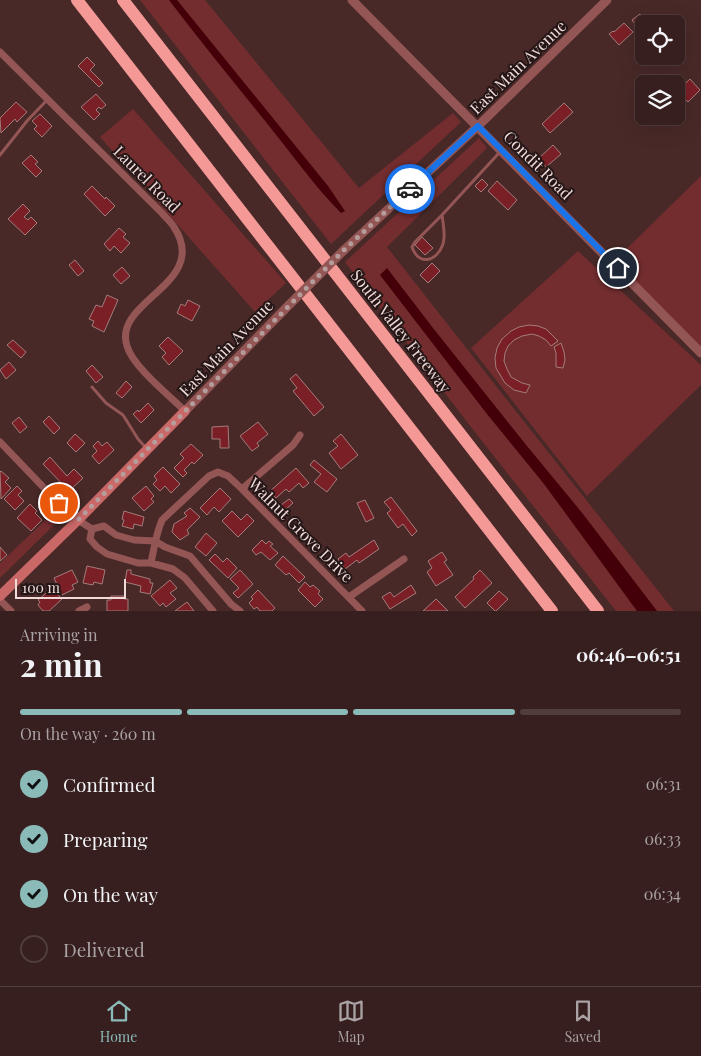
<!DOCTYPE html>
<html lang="en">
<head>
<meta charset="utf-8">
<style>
  body { margin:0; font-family:"Playfair Display",serif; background:#412c2b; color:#f1f3f6; height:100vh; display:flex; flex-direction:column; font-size:19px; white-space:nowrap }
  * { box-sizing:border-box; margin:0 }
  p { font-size:16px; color:#aaa2a4 }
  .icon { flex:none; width:28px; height:28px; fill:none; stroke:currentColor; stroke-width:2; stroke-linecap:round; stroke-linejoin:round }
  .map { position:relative; height:611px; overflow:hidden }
  .sheet { display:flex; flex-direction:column; background:#361f1e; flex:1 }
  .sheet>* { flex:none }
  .controls { position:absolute; left:635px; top:15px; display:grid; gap:10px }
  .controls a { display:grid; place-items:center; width:50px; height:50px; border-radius:8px; background:#361f1e; box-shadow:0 5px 20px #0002,0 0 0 1px #503d3c; font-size:25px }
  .scale { position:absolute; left:15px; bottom:12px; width:111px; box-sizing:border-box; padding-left:5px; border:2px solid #f0dbda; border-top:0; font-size:14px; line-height:18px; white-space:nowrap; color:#f0dbda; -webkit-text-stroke:4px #251616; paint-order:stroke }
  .pin { position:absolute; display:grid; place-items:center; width:42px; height:42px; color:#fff; margin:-21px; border:2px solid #fff; border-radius:50%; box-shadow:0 1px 5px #0007 }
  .courier { position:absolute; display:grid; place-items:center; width:50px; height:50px; margin:-25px; border:4px solid #1a73e8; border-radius:50%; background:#fff; color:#222; box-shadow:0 1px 6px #0007 }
  .head em { font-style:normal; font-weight:700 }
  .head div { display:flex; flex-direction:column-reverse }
  .head { display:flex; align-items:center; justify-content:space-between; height:85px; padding:0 20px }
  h1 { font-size:32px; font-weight:700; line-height:38px }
  .bar { display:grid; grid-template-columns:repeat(4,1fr); gap:8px 5px; align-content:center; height:60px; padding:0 20px }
  .bar i { height:6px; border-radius:4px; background:#503d3c }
  .bar .current { background:#8bbbb9 }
  .bar p { grid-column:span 4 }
  ol { padding:0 20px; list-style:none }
  li { display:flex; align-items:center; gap:15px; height:55px }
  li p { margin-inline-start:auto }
  li .icon { padding:5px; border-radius:50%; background:#8bbbb9; color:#111; stroke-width:4 }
  li:last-child { color:#aaa2a4 }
  li i { width:28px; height:28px; border:2px solid #503d3c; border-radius:50% }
  .dock { display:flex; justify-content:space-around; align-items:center; height:70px; border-top:1px solid #503d3c; background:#361f1e; font-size:14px; color:#aaa2a4 }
  .dock a { display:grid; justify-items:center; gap:2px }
  .dock .current { color:#8bbbb9 }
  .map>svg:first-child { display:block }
  .green { fill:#732d2f }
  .water { fill:#440009 }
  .building { fill:#7a1f26; stroke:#a27d7b }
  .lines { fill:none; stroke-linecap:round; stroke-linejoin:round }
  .service { stroke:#945655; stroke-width:3 }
  .minor { stroke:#945655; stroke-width:7 }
  .tertiary { stroke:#945655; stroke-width:9 }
  .secondary { stroke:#ca6767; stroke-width:10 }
  .motorway { stroke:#f59997; stroke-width:12 }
  .tertiary-bridge { stroke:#945655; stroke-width:9 }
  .done { stroke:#b59d9c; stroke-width:5; stroke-dasharray:0 9 }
  .route { stroke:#1a73e8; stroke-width:6 }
  .labels { text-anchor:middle; stroke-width:4; stroke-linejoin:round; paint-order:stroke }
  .street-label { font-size:16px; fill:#f0dbda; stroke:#251616 }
</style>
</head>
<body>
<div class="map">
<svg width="701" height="611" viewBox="0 0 701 611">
  <rect width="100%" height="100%" fill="#482928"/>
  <path class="green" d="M140,0H205L359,188L453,113L461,122L331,244Z
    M133,109L286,283L255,312L100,137Z
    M479,138L487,148L387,247L511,405L674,611H616L467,422L345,262Z
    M701,176V351L613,262Z
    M578,251L701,365V385L587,496L471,348Z
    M55,511L57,515L56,523L0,578V563Z"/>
  <path class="water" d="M169,0H177L328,186L345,211L341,213C317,189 298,162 277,136C241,91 204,46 169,0Z
    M387,268L433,328L527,446L583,514L657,611H637L544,484L487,414L380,275Z"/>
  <path class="building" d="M640,14L646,21L638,28L632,20Z
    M624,23L633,32L619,45L609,34L613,31L614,32Z
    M87,57L95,65L90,70L103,83L99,87L78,66Z
    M690,79L700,90L688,102L677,91Z
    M96,94L106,105L101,109L99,107L96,110L100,114L94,120L81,107Z
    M16,102L27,112L17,122L15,119L1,133L0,118Z
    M564,103L573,112L550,133L542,124Z
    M40,114L52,126L42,137L34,129L37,126L32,121Z
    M553,145L561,154L546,167L538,159Z
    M31,155L38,162L35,164L42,171L36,177L22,163Z
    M482,179L488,185L481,192L475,186Z
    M497,181L517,200L508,210L488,191Z
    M92,186L105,199L106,197L115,206L105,216L84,194Z
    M23,204L30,211L24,217L28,220L31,217L37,223L25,235L8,219Z
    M119,228L126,234L123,237L130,243L121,253L114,246L110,251L104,244Z
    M422,237L433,248L425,255L415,245Z
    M75,260L84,271L78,276L69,265Z
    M432,263L440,271L428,283L420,275Z
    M122,267L130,276L121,284L113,275Z
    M107,295L118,300L104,332L92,326L94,321L89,319L96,305L102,307Z
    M188,300L200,306L192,321L177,313L181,304L185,306Z
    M529,325L538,326L546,329L558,341L551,346L546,340L539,336L532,334L522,336L514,340L508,346L505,353L504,361L507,369L511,377L522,383L530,385L526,393L514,390L505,383L496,368L495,358L497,348L502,339L511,331L519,327Z
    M168,337L183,351L169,365L162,357L166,353L159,346Z
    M13,340L26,352L21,358L7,345Z
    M561,343L564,352L565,360L563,368L556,367V353L554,347Z
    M9,362L16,370L6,379L0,370Z
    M92,365L103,377L96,383L86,371Z
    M296,374L324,407L314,416L293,391L297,388L290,379Z
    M126,381L132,387L122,398L116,393Z
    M148,403L154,410L141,423L133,414L138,410L139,412Z
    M49,416L60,428L54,434L43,422Z
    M19,417L27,427L20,433L12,423Z
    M258,422L268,434L257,443L259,446L252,451L240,436Z
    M228,426L229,448H220V439H212V427Z
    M75,434L85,443L76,452L67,443Z
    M341,434L358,455L341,469L329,453L338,446L333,441Z
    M98,441L102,446L107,442L114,450L99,464L92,456L97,451L93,446Z
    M191,444L203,455L194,464L192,462L184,470L187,473L183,477L174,468L184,458L180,454Z
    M50,457L67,476L74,469L83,478L69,491L43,464Z
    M314,460L337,479L327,492L314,482L321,474L310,465Z
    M163,467L180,484L171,493L165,486L160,491L153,484L157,480L154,476Z
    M296,468L309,483L303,488L299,483L289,492L286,489L276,498L269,492Z
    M1,471L9,478L5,482L11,488L1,499L0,472Z
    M17,486L22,491L18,495L24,501L15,510L4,499Z
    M146,486L154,496L151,499L154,502L144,511L132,498Z
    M220,488L231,499L219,512L214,507L207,515L200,508Z
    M391,497L417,531L412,536L403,524L398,528L387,513L391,510L384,502Z
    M289,499L293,503L285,510L281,505Z
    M365,500L374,518L366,522L357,503Z
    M30,504L37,511L35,513L42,520L31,531L17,518Z
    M190,508L200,517L187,530L189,534L180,540L172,532L174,524L187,516L184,513Z
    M124,511L144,517L142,526L134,524L133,529L122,526L124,520L122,519Z
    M232,511L241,520L247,514L254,521L238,537L222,521Z
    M206,533L217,543L206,556L195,547Z
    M262,540L266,544L269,541L273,544L270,546L278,553L270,560L261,552L256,555L252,550Z
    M374,540L379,549L359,563L357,560L345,569L338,559L346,553L349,557Z
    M0,547L7,555L0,561Z
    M442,552L447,560L444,562L453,575L436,586L427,572L432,568L428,561Z
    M215,554L223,562L227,558L237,568L228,578L209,560Z
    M283,556L305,577L299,583L289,573L286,575L275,565Z
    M87,566L105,570L102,584L94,582L93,585L83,583Z
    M72,570L78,582L72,585L74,589L62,595L54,578Z
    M127,570H131V574L150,579V583H153L150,594L140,592L141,586L125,582Z
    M240,570L253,584L238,598L233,593L239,588L230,579Z
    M480,570L492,583L465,608L455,597L474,579L473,577Z
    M170,580L177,588L170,593L176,599L166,607L163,603L160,606L151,596Z
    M305,582L310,587L313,585L320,591L318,594L323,599L315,607L298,590Z
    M411,585L416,593L390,609L382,597L390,592L394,597Z
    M52,588L62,599L49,611H43L38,605L40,602L38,600Z
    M258,590L275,608L272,611H260L257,607L254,609L249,603L253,599L251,597Z
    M499,591L508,599L496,611H495L487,603Z
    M111,596H124V599H128V611H107V600H111Z
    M436,599L448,611H423Z
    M187,602L194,611H175Z"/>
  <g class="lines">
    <path class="service" d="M0,155L27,121L47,100
      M442,215C443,224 446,235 443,244C437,261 419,267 412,247L415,242L442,215L499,153
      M92,387L106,403L123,415L138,439L147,449"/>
    <path class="minor" d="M0,52L162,213C166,218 171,222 174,227C211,284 112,300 127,346C133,367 169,395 185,411
      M0,442L70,515L92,529L104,526L116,535L134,540L155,541L165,547L190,556L231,604L240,611
      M242,489L293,445L300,435
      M92,529L90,539L97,547L107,554L138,563H151L173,569L185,578L213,611
      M151,563C154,548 156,534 162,520L209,476L218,472L228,476L242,489L362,611
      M349,597L404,559
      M0,600L11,611
      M79,611L87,607"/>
    <path class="tertiary" d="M352,0L701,353
      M344,250L478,126L607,0
      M185,411L289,305"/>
    <path class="secondary" d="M0,596L78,520L185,411"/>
    <path class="motorway" d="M77,0L552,611
      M123,0L598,611"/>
    <path class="tertiary-bridge" d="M289,305L344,250"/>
  </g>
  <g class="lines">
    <path class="done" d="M59,503L70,515L78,520L344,250L410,189"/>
    <path class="route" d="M410,189L478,126L618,268"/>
  </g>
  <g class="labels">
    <g class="street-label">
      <text transform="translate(518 67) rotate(-44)" y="6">East Main Avenue</text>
      <text transform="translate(538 165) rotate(45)" y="6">Condit Road</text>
      <text transform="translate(147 179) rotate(45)" y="6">Laurel Road</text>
      <text transform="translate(401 331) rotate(52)" y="6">South Valley Freeway</text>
      <text transform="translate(226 348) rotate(-46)" y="6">East Main Avenue</text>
      <text transform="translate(301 530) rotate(45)" y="6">Walnut Grove Drive</text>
    </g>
  </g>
</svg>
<div class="controls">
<a><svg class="icon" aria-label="locate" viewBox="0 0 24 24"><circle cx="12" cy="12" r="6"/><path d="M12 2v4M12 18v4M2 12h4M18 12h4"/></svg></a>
<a><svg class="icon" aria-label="layers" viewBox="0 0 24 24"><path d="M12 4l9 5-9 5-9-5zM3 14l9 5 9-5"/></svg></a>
</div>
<div class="scale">100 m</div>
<div class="pin" style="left:59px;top:503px;background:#ea580c"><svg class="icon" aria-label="bag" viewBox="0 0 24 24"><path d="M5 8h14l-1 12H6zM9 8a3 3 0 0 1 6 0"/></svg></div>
<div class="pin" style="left:618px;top:268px;background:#1f2937"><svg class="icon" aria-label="home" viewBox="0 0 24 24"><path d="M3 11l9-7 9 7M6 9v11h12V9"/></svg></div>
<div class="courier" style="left:410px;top:189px"><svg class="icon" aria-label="car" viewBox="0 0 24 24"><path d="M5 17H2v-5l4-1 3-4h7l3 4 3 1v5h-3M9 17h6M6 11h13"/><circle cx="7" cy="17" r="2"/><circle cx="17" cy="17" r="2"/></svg></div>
</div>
<section class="sheet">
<div class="head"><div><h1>2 min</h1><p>Arriving in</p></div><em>06:46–06:51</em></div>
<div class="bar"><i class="current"></i><i class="current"></i><i class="current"></i><i></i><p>On the way · 260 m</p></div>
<ol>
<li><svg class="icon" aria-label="check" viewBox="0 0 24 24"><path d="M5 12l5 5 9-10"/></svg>Confirmed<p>06:31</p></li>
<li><svg class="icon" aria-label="check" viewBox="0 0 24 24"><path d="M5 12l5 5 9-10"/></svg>Preparing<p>06:33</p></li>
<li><svg class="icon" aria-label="check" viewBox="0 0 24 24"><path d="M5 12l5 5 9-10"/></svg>On the way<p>06:34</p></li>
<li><i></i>Delivered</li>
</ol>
</section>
<nav class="dock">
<a class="current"><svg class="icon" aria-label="home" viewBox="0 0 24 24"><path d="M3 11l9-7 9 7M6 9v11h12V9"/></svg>Home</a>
<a><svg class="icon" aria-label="map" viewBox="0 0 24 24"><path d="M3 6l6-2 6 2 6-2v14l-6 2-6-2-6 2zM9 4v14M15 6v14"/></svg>Map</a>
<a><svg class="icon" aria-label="saved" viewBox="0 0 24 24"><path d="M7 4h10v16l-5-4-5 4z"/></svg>Saved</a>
</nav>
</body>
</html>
